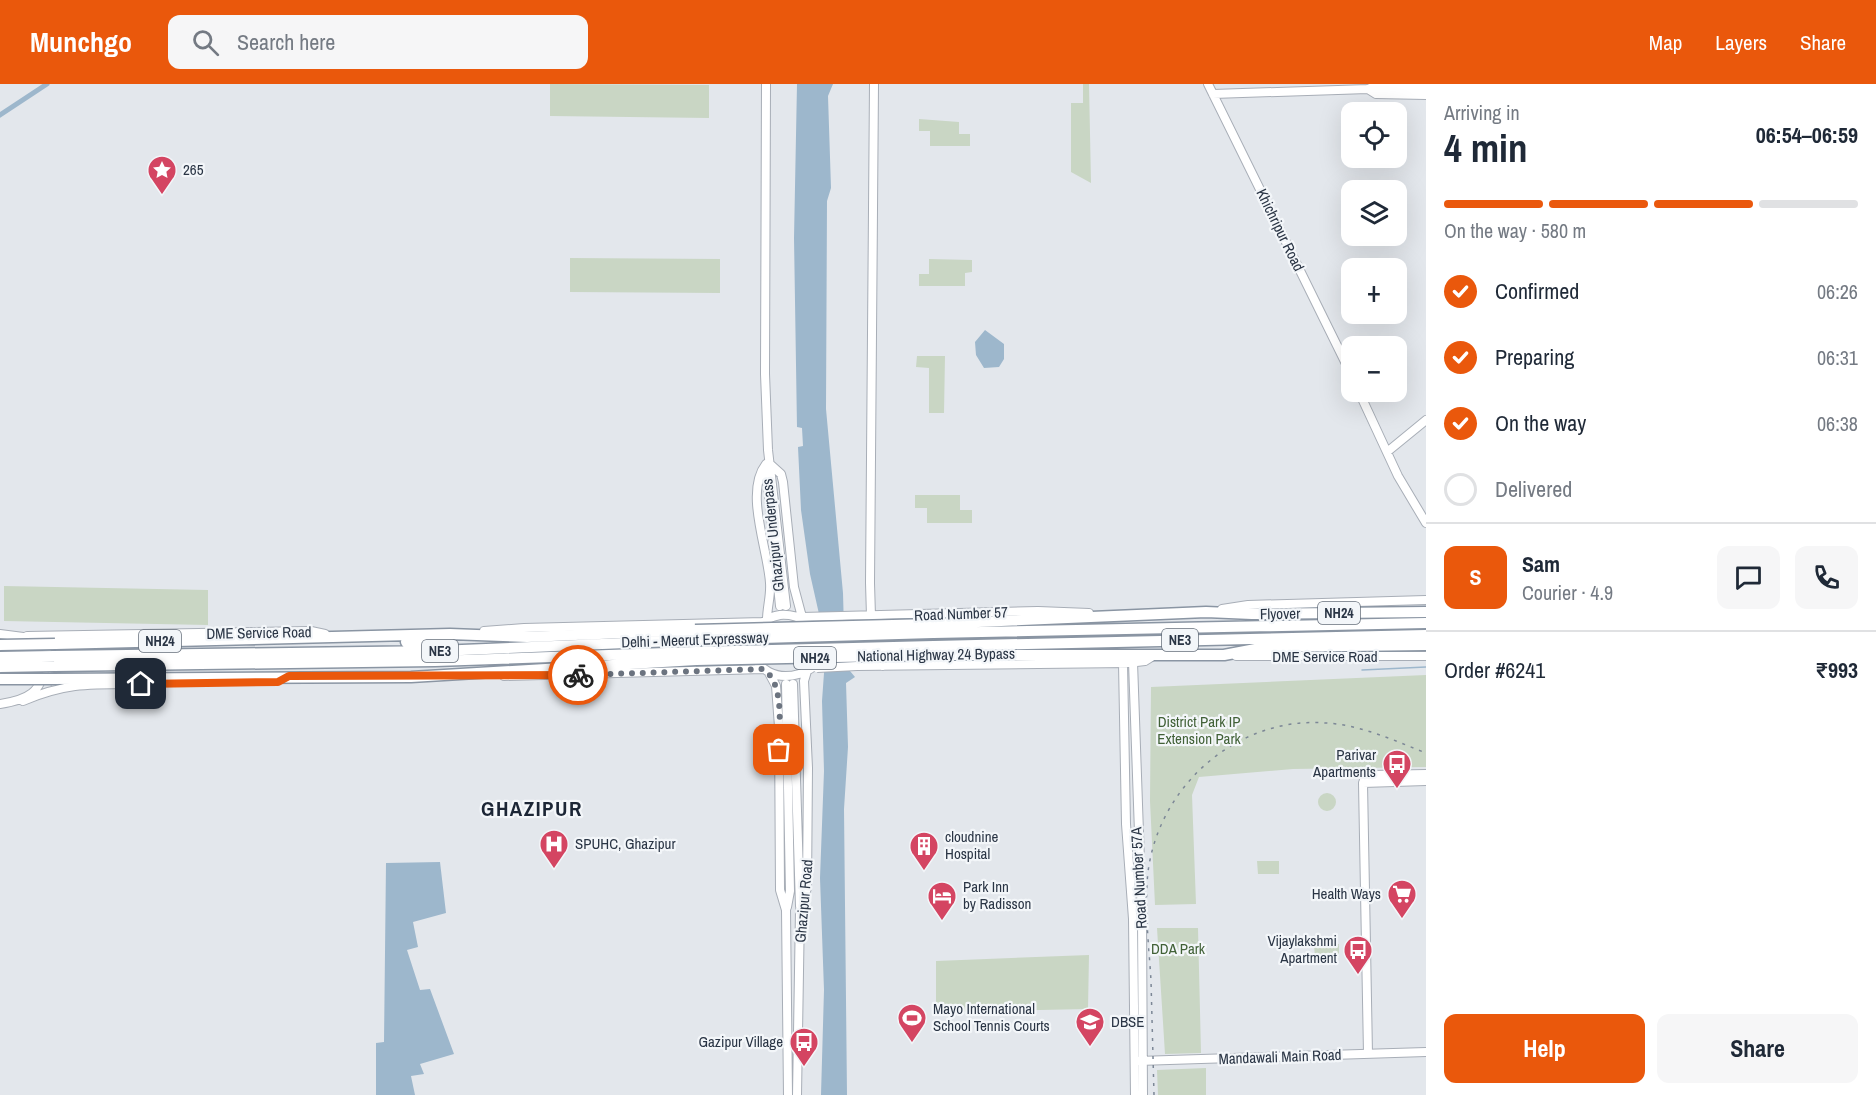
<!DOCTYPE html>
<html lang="en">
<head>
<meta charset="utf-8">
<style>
  body { margin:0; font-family:"Archivo Narrow",sans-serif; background:#f6f6f7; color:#1f2937; height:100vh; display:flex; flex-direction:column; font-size:22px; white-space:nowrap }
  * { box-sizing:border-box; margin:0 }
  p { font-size:20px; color:#747a83 }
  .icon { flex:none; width:33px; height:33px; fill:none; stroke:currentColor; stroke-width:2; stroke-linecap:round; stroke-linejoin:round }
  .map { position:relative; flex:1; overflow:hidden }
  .details { display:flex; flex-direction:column; background:#fff; width:450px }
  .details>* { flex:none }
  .tools { position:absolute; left:1341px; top:18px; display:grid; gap:12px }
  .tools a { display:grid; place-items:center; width:66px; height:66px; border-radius:12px; background:#fff; box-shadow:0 6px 24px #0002; font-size:30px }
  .pin { position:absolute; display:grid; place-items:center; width:51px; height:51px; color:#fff; margin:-26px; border-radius:12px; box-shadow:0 3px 9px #0006 }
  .courier { position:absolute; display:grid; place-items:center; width:60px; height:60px; margin:-30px; border:4px solid #ea580c; border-radius:50%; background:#fff; color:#222; box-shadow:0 2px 8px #0007 }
  .headline em { font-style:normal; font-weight:700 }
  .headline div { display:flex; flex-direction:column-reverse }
  .headline { display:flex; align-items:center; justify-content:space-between; height:102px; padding:0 18px }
  h1 { font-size:39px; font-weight:700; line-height:45px }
  .bar { display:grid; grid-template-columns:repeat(4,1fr); gap:9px 6px; align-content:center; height:72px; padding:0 18px }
  .bar i { height:8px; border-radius:4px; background:#e0e1e3 }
  .bar .on { background:#ea580c }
  .bar p { grid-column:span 4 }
  .line { display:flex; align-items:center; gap:15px; padding:0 18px; border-top:2px solid #e0e1e3 }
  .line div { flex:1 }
  .round { display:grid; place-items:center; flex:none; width:63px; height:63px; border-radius:12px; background:#f6f6f7 }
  ol { padding:0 18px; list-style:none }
  li { display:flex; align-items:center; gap:18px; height:66px }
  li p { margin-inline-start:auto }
  li .icon { padding:6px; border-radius:50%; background:#ea580c; color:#fff; stroke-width:4 }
  li:last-child { color:#747a83 }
  li i { width:33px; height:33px; border:3px solid #e0e1e3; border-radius:50% }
  .button { display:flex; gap:12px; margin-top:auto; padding:12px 18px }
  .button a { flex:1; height:69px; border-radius:12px; background:#ea580c; color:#fff; font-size:24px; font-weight:700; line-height:69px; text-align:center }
  .button a+a { background:#f6f6f7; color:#1f2937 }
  header { display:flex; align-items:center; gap:36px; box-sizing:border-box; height:84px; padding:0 30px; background:#ea580c; color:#fff }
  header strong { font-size:28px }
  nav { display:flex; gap:33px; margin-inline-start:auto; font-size:21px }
  .search { width:420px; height:54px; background:#f6f6f7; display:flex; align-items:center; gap:15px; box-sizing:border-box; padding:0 21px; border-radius:12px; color:#747a83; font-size:22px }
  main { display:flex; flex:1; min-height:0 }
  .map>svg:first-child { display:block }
  .green { fill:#c9d6c4 }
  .water { fill:#9db7cc }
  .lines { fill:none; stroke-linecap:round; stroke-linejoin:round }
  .stream { stroke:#9db7cc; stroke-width:1.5 }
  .canal { stroke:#9db7cc; stroke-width:5 }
  .secondary-casing { stroke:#a8aeb7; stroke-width:10 }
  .highway-casing { stroke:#8a95a3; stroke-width:13 }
  .secondary { stroke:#fff; stroke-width:8 }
  .highway { stroke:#fff; stroke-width:10 }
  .rail { stroke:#7c8796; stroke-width:1.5; stroke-dasharray:3 6; stroke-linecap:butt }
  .secondary-bridge-casing { stroke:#a8aeb7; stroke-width:10; stroke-linecap:butt }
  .highway-bridge-casing { stroke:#8a95a3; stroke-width:13; stroke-linecap:butt }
  .secondary-bridge { stroke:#fff; stroke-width:8 }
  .highway-bridge { stroke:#fff; stroke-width:10 }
  .done { stroke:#6b737f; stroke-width:6; stroke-dasharray:0 10.8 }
  .route { stroke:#ea580c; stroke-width:8 }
  .labels { text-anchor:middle; stroke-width:4.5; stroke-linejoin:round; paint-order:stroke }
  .shield { fill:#f3f6f9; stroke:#666f7b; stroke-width:1.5 }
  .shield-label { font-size:14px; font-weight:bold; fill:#2a3545 }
  .poi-label { font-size:15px; fill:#2a3545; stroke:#f3f6f9; text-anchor:start }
  .street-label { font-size:15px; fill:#2a3545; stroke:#f3f6f9 }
  .park-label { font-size:15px; fill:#416137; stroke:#f3f6f9 }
  .district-label { font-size:21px; font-weight:bold; letter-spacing:1.5px; fill:#1c2636; stroke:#f3f6f9 }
</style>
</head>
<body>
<header>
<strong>Munchgo</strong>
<div class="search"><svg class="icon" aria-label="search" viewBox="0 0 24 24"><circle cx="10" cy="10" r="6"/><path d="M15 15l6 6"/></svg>Search here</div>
<nav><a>Map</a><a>Layers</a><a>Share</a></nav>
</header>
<main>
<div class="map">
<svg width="1426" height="1011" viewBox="0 0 1426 1011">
  <rect width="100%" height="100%" fill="#e3e7ec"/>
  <path class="green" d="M550,0L709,1V34L550,32Z
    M1083,0H1089L1091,99L1071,88V19H1083Z
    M919,35L959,38V50H970V62H930V47H919Z
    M570,174L720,175V209L570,208Z
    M929,175L972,176V188L965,189V202H919V190H929Z
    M917,272H945L944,329H929V284L916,283Z
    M915,411H960V426H972V439H927V424H915Z
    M4,502L208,506V541L4,537Z
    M1426,591V683L1293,685L1199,693L1192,711L1196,820L1155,821L1150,717L1151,603Z
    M1318 718a9 9 0 1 1 18 0a9 9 0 1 1-18 0Z
    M1257,777H1279V790H1258Z
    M1157,844H1198L1201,969L1165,970Z
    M1314,860H1339V873L1315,874Z
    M1089,871L1088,925L936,928V877Z
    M1206,984V1011H1158L1157,986Z"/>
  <path class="water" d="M797,0H833L828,12L831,104L827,117L826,325L843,509L845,581L855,593L846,599L848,663L844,725L847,1011H821L824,906L820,794L824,687L822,617L826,561L810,490L801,426L798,363L803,362L802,344L797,343L794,154Z
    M985,246L1004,260V275L999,283L984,284L976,271L975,258Z
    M440,778L446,829L413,838L418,863L407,866L420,906L430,905L454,970L420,980L424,990L411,992L415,1011H376V959L384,958L386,779Z"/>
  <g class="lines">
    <path class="stream" d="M1362,586L1426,583"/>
    <path class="canal" d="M0,31L47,0"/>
    <g class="secondary-casing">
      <path id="secondary" d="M766,0L765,290L768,366L786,522
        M874,0L870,499L871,532L883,582
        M1208,0L1352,292
        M1368,5L1376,10L1426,11
        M1213,10L1368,5L1375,2L1426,3
        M1359,308L1398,392L1426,439
        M1387,368L1426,336
        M766,380C744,408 768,465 770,499C771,512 767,523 767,536
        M766,381L780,522
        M771,381L781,390L783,398L794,503L802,533
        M1222,525L1248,521L1426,516
        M780,531C820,528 839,579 799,590C751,604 731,540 780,531Z
        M802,533L1038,527L1089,529
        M484,547L524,544L763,538
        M0,550L31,554
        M27,552L311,547L325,550
        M1236,572H1426
        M1133,578L1142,834L1143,1011
        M1123,579L1126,740L1133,835L1135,1011
        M857,582L1128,579L1145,577L1153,572
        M769,589L776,602L779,643L780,806L786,826L788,1011
        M504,592L763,585
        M786,600L790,807L787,823
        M793,600L800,822
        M23,617C63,600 86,600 129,600
        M0,620C27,616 43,609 45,578
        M1363,699L1426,697
        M1368,970L1363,699L1365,693L1372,691L1426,690
        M1138,977L1426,968
        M797,1011L800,826L807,804L808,684L804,597L807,587"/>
    </g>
    <g class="highway-casing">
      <path id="highway" d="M933,540L1206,528L1252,530L1426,528
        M933,549L1426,539
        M406,558L451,560
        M55,560L450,550L527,553L695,546
        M934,562L1426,551
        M934,571H1224L1266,563L1426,561
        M54,572L438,567L696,556
        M54,582L435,577L695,568
        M52,595L411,593L696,576"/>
    </g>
    <use href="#secondary" class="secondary"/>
    <use href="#highway" class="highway"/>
    <path class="rail" d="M1154,1011C1153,973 1152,935 1151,897C1149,861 1144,824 1148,788C1159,701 1238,632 1326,639C1361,641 1393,656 1426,669"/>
    <g class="secondary-bridge-casing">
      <path id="secondary-bridge" d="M817,584L857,582"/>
    </g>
    <g class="highway-bridge-casing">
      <path id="highway-bridge" d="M695,546L933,540
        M696,556L933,549
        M0,561L55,560
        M695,568L934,562
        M0,573L54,572
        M696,576L934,571
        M0,583L54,582
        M0,595H52"/>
    </g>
    <use href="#secondary-bridge" class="secondary-bridge"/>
    <use href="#highway-bridge" class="highway-bridge"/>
  </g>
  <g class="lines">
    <path class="done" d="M578,591L763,585C785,599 779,643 779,666"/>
    <path class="route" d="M141,600L278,598L289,592L578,591"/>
  </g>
  <defs>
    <g id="sight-pin" transform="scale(1.5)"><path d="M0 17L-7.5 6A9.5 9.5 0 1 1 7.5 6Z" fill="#d44562" stroke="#f3f6f9"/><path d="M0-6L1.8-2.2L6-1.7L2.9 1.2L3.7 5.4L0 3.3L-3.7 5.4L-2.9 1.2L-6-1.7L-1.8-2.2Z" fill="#fff"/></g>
    <g id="bus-pin" transform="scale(1.5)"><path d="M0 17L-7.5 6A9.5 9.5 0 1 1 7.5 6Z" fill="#d44562" stroke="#f3f6f9"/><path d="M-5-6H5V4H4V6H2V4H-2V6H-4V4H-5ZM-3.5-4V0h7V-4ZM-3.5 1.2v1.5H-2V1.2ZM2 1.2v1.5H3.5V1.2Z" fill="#fff"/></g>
    <g id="hospital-pin" transform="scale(1.5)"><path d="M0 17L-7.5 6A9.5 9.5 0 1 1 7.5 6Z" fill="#d44562" stroke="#f3f6f9"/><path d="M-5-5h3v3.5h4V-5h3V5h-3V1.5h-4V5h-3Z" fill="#fff"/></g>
    <g id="building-pin" transform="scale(1.5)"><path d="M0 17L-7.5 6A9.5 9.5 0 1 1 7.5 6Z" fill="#d44562" stroke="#f3f6f9"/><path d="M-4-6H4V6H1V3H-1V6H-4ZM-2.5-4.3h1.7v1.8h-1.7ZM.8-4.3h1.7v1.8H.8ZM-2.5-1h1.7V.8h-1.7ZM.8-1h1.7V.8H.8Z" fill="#fff"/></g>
    <g id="supermarket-pin" transform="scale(1.5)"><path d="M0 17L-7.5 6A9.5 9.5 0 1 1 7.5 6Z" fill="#d44562" stroke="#f3f6f9"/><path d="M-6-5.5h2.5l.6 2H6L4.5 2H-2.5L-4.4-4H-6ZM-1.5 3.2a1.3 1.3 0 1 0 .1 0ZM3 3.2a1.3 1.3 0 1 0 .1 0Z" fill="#fff"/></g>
    <g id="hotel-pin" transform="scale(1.5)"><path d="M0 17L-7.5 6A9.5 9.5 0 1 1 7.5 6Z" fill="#d44562" stroke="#f3f6f9"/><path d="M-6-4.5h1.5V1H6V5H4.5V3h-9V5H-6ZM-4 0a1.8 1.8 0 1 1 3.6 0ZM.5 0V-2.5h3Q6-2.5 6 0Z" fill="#fff"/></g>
    <g id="stadium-pin" transform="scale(1.5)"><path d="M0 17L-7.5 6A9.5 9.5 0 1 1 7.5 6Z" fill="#d44562" stroke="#f3f6f9"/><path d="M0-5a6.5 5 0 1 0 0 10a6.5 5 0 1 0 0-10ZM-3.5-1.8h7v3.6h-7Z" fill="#fff"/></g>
    <g id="school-pin" transform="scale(1.5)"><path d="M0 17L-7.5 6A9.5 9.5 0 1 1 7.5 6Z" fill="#d44562" stroke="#f3f6f9"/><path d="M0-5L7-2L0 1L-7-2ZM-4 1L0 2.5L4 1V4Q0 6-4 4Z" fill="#fff"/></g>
  </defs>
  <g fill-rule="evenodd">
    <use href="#sight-pin" x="162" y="86"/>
    <use href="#bus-pin" x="1397" y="680"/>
    <use href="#hospital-pin" x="554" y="760"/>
    <use href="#building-pin" x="924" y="762"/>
    <use href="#supermarket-pin" x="1402" y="810"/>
    <use href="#hotel-pin" x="942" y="812"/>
    <use href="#bus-pin" x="1358" y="866"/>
    <use href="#stadium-pin" x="912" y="934"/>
    <use href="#school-pin" x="1090" y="938"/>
    <use href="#bus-pin" x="804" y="958"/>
  </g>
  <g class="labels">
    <g class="shield">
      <rect x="1318" y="518" width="42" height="22" rx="4.5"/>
      <rect x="1162" y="545" width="36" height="22" rx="4.5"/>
      <rect x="139" y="546" width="42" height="22" rx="4.5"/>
      <rect x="422" y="556" width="36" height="22" rx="4.5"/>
      <rect x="794" y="563" width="42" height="22" rx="4.5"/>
    </g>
    <g class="shield-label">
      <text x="1339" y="534">NH24</text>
      <text x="1180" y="561">NE3</text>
      <text x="160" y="562">NH24</text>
      <text x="440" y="572">NE3</text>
      <text x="815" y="579">NH24</text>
    </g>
    <g class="poi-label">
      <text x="183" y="91">265</text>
      <text x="1376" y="676" text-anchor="end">Parivar<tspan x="1376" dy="17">Apartments</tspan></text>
      <text x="945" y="758">cloudnine<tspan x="945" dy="17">Hospital</tspan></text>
      <text x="575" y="765">SPUHC, Ghazipur</text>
      <text x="963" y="808">Park Inn<tspan x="963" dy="17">by Radisson</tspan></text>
      <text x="1381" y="815" text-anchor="end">Health Ways</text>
      <text x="1337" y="862" text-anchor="end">Vijaylakshmi<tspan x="1337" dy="17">Apartment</tspan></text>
      <text x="933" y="930">Mayo International<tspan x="933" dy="17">School Tennis Courts</tspan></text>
      <text x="1111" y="943">DBSE</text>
      <text x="783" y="963" text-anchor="end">Gazipur Village</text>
    </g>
    <g class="street-label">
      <text transform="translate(1280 146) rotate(64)" y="5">Khichripur Road</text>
      <text transform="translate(773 451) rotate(-96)" y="5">Ghazipur Underpass</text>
      <text transform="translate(961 530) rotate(-2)" y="5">Road Number 57</text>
      <text transform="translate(1280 530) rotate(-1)" y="5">Flyover</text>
      <text transform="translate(259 549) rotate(-1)" y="5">DME Service Road</text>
      <text transform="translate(695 556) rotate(-2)" y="5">Delhi - Meerut Expressway</text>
      <text transform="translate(936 571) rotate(-1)" y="5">National Highway 24 Bypass</text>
      <text x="1325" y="578">DME Service Road</text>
      <text transform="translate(1139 794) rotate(-93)" y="5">Road Number 57A</text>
      <text transform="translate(804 817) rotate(-85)" y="5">Ghazipur Road</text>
      <text transform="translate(1280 973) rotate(-2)" y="5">Mandawali Main Road</text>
    </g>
    <g class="park-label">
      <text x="1199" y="643">District Park IP<tspan x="1199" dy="17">Extension Park</tspan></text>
      <text x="1178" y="870">DDA Park</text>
    </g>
    <g class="district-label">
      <text x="532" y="732">GHAZIPUR</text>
    </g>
  </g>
</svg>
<div class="tools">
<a><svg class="icon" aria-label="locate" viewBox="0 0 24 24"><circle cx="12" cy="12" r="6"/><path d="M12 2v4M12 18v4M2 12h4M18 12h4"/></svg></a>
<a><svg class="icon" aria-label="layers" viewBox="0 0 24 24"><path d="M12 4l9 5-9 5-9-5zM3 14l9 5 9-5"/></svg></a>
<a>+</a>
<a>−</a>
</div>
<div class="pin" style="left:779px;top:666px;background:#ea580c"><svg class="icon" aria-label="bag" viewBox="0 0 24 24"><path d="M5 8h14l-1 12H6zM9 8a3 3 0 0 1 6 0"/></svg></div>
<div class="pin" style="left:141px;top:600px;background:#1f2937"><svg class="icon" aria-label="home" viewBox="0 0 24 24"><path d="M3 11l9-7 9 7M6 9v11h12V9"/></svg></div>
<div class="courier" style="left:578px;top:591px"><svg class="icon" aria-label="bike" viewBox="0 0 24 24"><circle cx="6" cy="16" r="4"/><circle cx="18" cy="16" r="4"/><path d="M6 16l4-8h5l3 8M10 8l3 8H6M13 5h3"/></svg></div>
</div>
<section class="details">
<div class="headline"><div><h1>4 min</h1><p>Arriving in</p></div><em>06:54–06:59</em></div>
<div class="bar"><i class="on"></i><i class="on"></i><i class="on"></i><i></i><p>On the way · 580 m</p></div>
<ol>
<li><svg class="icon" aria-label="check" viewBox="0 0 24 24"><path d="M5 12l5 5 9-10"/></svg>Confirmed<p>06:26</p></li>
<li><svg class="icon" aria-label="check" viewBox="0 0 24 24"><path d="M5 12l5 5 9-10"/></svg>Preparing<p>06:31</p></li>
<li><svg class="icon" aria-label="check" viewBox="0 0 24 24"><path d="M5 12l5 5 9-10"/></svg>On the way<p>06:38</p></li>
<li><i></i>Delivered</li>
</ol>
<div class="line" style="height:108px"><b class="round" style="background:#ea580c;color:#fff">S</b><div><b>Sam</b><p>Courier · 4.9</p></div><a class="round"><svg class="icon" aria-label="chat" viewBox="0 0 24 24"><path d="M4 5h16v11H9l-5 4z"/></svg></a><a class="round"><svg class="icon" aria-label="phone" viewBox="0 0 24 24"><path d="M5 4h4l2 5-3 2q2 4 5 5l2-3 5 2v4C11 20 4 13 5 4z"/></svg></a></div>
<div class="line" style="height:78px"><div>Order #6241</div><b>₹993</b></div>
<div class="button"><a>Help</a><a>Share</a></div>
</section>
</main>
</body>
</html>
